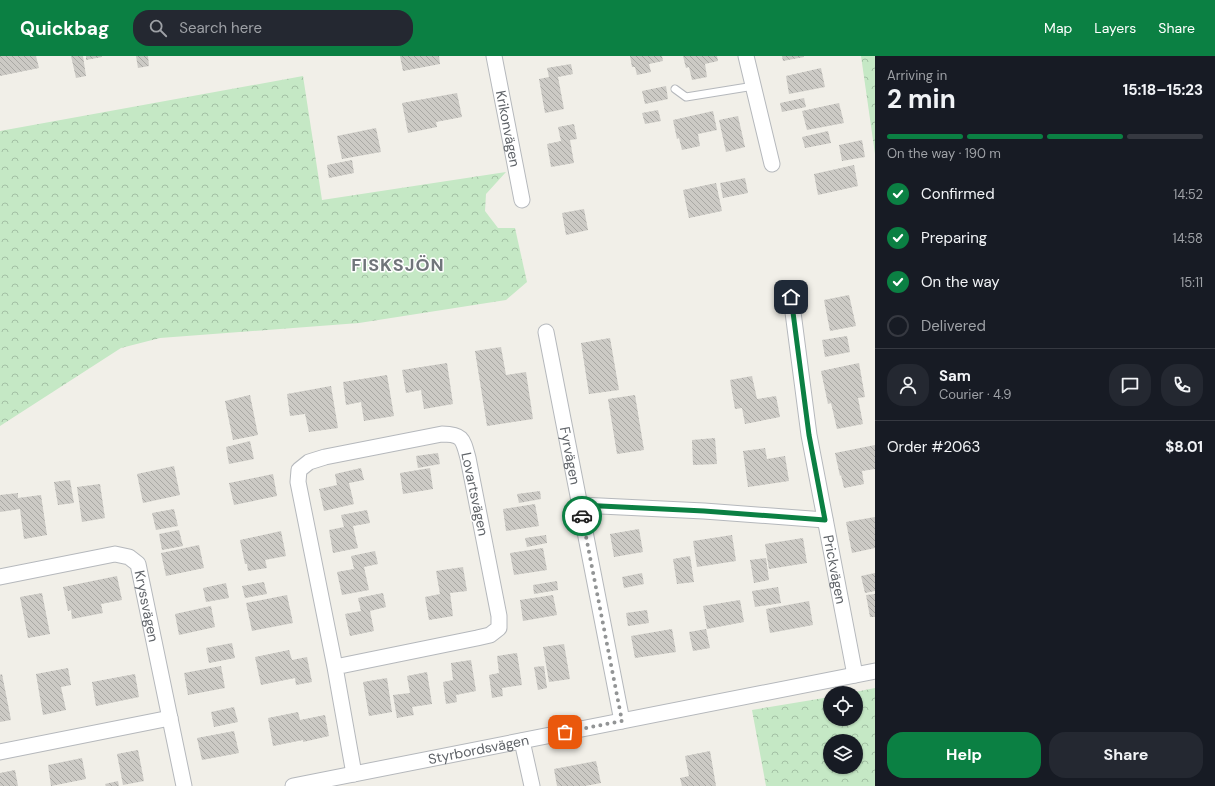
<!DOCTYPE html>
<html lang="en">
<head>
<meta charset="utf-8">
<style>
  body { margin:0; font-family:"DM Sans",sans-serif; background:#242831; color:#f1f3f6; height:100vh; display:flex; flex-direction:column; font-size:15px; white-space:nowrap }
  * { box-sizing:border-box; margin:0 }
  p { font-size:13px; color:#9ea1a6 }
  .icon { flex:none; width:22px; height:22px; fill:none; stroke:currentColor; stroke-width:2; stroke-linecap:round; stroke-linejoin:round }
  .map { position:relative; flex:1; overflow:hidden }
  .panel { display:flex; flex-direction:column; background:#171b24; width:340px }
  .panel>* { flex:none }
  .controls { position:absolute; left:823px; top:630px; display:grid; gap:8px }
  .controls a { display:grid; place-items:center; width:40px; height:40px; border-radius:50%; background:#171b24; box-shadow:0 1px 3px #0004; font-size:20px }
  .pin { position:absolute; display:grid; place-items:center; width:34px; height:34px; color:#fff; margin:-17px; border-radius:8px; box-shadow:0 2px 6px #0006 }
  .courier { position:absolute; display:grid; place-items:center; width:40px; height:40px; margin:-20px; border:3px solid #0b8043; border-radius:50%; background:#fff; color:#222; box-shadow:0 1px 5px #0007 }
  .head em { font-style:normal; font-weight:700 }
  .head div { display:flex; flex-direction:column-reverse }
  .head { display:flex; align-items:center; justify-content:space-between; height:68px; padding:0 12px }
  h1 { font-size:26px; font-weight:700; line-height:30px }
  .bar { display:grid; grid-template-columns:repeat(4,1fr); gap:6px 4px; align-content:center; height:48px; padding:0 12px }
  .bar i { height:5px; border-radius:3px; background:#363941 }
  .bar .on { background:#0b8043 }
  .bar p { grid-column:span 4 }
  .line { display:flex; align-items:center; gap:10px; padding:0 12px; border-top:1px solid #363941 }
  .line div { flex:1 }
  .round { display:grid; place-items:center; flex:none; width:42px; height:42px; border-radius:16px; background:#242831 }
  ol { padding:0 12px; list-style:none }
  li { display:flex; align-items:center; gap:12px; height:44px }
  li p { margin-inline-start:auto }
  li .icon { padding:4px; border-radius:50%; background:#0b8043; color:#fff; stroke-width:4 }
  li:last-child { color:#9ea1a6 }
  li i { width:22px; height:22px; border:2px solid #363941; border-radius:50% }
  .cta { display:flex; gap:8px; margin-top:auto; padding:8px 12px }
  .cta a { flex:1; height:46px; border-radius:16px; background:#0b8043; color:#fff; font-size:16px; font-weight:700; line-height:46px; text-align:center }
  .cta a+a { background:#242831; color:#f1f3f6 }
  header { display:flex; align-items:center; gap:24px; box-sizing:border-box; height:56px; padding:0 20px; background:#0b8043; color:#fff }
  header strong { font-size:19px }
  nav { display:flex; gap:22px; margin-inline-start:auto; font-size:14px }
  .search { width:280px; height:36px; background:#242831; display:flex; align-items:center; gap:10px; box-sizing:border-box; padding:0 14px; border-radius:16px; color:#9ea1a6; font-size:15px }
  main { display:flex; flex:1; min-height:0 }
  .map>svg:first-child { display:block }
  .forest { fill:url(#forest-crowns); fill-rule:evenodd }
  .building { fill:url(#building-back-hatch) }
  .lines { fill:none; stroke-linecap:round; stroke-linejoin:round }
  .service-casing { stroke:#b5b8bc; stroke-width:9 }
  .minor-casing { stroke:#b5b8bc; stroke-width:17 }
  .service { stroke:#fff; stroke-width:7 }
  .minor { stroke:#fff; stroke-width:15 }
  .done { stroke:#929495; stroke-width:4; stroke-dasharray:0 7.2 }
  .route { stroke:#0b8043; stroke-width:5 }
  .labels { text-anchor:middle; stroke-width:3; stroke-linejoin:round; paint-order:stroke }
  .street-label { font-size:14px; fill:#5f6368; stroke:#fff }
  .district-label { font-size:18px; font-weight:bold; letter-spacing:1px; fill:#70757a; stroke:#fff }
</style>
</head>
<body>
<header>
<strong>Quickbag</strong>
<div class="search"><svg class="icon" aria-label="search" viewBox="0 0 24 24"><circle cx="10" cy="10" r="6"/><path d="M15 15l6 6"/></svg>Search here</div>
<nav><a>Map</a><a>Layers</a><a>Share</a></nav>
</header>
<main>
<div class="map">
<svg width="875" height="730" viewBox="0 0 875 730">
  <defs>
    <pattern id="forest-crowns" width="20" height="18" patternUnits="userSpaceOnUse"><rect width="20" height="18" fill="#c5e8c5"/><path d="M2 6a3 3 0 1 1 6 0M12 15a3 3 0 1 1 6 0" fill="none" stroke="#a3c0a4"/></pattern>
    <pattern id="building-back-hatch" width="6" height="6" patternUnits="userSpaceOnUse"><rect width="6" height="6" fill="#cccac5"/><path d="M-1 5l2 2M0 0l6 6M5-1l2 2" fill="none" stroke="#a9a8a4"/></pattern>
  </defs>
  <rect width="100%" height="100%" fill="#f1efe8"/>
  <path class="forest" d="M861,0H875V98Z
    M303,20L322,144L506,116L486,138L485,155L498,172H515L527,226L506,244L359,267L160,282L121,292L0,370V75Z
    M875,632V730H766L752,654L830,641V663H856V637H850ZM830,685H856V711H830Z"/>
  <path class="building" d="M0,0H36L39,12L0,20Z
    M71,0H83L86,20L76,22Z
    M86,0H102V1L86,4Z
    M136,0H148L149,10L138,12Z
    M400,0H439L440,8L403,15Z
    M630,0H662L663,5L649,8L651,16L637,19L635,11H632Z
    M683,0H717L718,5L705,8L707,21L692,24L689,11L686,12Z
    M782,0H804V1L783,5Z
    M571,8L573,18L558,21L564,53L545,57L539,23L549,21L547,12Z
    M821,12L825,31L789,38L786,20Z
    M666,30L668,43L645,48L642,35Z
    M457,37L462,61L436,66L437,71L408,77L402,47Z
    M804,42L806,51L782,56L780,47Z
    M839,47L844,67L807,74L802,55Z
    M658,54L661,65L645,68L642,57Z
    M713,55L717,74L698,78L700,90L682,94L679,82L677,83L673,64Z
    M738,60L745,91L726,96L719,64Z
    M574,68L577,83L570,84L574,107L551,111L547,88L561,85L558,71Z
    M376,72L381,96L342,103L337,80Z
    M828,75L831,87L805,92L802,81Z
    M862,84L865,101L842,105L839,89Z
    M352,104L354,117L329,122L327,109Z
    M854,109L858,130L818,139L814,118Z
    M745,122L748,137L723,142L720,127Z
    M716,127L722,155L689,162L683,134Z
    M584,153L588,174L566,179L562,157Z
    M849,239L856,270L830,275L824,244Z
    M847,280L850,296L825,301L822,284Z
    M610,282L619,334L589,338L581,287Z
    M501,291L506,319L526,316L533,363L487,370L475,295Z
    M447,307L453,348L424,353L421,334L406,337L402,314Z
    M859,307L865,341L858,342L863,368L837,373L831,347L828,348L821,315Z
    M387,319L394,360L364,365L361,346L346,349L343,326Z
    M752,320L757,343L776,340L780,361L745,368L742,352L735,353L730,324Z
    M331,330L338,372L309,376L305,358L290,360L287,338Z
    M250,339L258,379L233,384L225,345Z
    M635,339L644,394L617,398L608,343Z
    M715,382L717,408L693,409L692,384Z
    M250,385L254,403L229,408L226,391Z
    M875,389V413L862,415L864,428L844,432L841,419L840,420L835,397Z
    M765,392L767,403L785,400L789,425L748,431L743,395Z
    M438,397L440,408L418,412L416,400Z
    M174,410L180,439L143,447L137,418Z
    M361,412L364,424L349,427L354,448L324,455L319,433L337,429L335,418Z
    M430,412L433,433L403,438L400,417Z
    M273,418L277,440L234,449L229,427Z
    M70,424L74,447L58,449L54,426Z
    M100,428L105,462L82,466L77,431Z
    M540,435L541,443L519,447L517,438Z
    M18,437V442L41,439L47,479L24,483L20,453L0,456V439Z
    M535,448L539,470L506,475L503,453Z
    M174,453L178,470L156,474L152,457Z
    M367,454L370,467L353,470L358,492L333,497L329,474L344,471L341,459Z
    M875,461V492L852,497L846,466Z
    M639,473L643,496L614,501L610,478Z
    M179,474L183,490L162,494L159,478Z
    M281,475L286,500L265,504L267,512L248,515L247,508H245L240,484Z
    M546,479L547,487L527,491L525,482Z
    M732,479L736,505L697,511L693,485Z
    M803,482L807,507L769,513L765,488Z
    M199,489L204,512L166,520L161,497Z
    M543,492L547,514L514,519L510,497Z
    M375,495L378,508L364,511L369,534L342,539L337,516L354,513L351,500Z
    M690,500L694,526L677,528L673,503Z
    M766,502L769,524L754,527L750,504Z
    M463,511L467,535L450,537L453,560L429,564L425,541L440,538L436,515Z
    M642,517L644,528L624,532L622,521Z
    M875,517V535L865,537L861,520Z
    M117,520L122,544L101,548L103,557L72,563L71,554L68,555L63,531Z
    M557,525L558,534L534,538L533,529Z
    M264,526L267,538L245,542L242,530Z
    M226,527L229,542L206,546L203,532Z
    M778,531L781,547L755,551L752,535Z
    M42,537L50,578L28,582L20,541Z
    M383,537L386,551L370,555L374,575L350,580L345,558L361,555L358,542Z
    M875,538V561H870L866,539Z
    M287,539L293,567L252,575L246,547Z
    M553,539L557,559L523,565L520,544Z
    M740,544L744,566L707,573L703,550Z
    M809,545L813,569L770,577L766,553Z
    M211,550L215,571L179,579L175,558Z
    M647,554L649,567L628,570L626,557Z
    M672,573L676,596L635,602L631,580Z
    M706,573L710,592L693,595L689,576Z
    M232,587L235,602L209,607L206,592Z
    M564,588L570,623L549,626L543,591Z
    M289,594L292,604L307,601L312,626L296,629L295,622L261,629L255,601Z
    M517,597L522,629L502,632L503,640L492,642L489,619L499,617L497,600Z
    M471,604L476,635L456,639L457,646L446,648L443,626L453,624L451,607Z
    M221,610L225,632L188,639L184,617Z
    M544,610L547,632L538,634L534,611Z
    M68,612L71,629L61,631L66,654L43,659L36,618Z
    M427,616L432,648L412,651L414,659L397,662L393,639L410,637L407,620Z
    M2,618L11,664L0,666V619Z
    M135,618L139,641L96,650L92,626Z
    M387,622L392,656L369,660L363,626Z
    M234,651L238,666L214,671L211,656Z
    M298,656L300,664L325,659L329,680L303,686V684L273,690L268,662Z
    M234,675L239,697L202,704L197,682Z
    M138,694L144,725L123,729L117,698Z
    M710,695L716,730H682L680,722L689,720L685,700Z
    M82,702L86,723L51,730L48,709Z
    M596,705L601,727L585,730H557L554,713Z
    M15,714L18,730H0V717Z
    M118,725L119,730H106L105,728Z"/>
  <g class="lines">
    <g class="service-casing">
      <path id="service" d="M675,33L686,41L754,30"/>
    </g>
    <g class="minor-casing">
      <g id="minor">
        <path id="s1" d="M494,0L522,144"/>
        <path d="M746,0L772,108"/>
        <path id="s2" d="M791,241L809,379L855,619"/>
        <path id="s3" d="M546,276L622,665"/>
        <path d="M580,449L704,455L825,464"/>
        <path id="s4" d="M0,521L115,498L129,501L138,508L184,730"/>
        <path d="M335,611L477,582L490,579L499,572V560L468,402C463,384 463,378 442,378L325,401L309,406L299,414L298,426L335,611L354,718"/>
        <path d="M522,685L532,730"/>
        <path d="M0,696L170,662"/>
        <path id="s5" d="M293,730L875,615"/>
      </g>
    </g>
    <use href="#service" class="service"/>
    <use href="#minor" class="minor"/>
  </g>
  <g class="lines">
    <path class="done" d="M565,676L622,665L582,460"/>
    <path class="route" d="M582,460L580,449L704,455L825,464L809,379L791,241"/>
  </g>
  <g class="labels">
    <g class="street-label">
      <text dy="5" stroke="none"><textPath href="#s1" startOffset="74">Krikonvägen</textPath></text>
      <text dy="5" stroke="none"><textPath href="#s3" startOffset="126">Fyrvägen</textPath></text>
      <text transform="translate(475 438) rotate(78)" y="5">Lovartsvägen</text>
      <text dy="5" stroke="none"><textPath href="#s2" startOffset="276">Prickvägen</textPath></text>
      <text dy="5" stroke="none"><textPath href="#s4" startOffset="186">Kryssvägen</textPath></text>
      <text dy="5" stroke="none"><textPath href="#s5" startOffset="189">Styrbordsvägen</textPath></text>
    </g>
    <g class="district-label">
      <text x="398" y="215">FISKSJÖN</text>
    </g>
  </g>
</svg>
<div class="controls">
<a><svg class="icon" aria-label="locate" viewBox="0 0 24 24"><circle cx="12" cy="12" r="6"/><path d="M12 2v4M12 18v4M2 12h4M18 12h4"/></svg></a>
<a><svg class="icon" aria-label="layers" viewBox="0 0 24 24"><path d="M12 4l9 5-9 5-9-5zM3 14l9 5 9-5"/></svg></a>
</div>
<div class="pin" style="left:565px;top:676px;background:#ea580c"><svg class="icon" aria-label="bag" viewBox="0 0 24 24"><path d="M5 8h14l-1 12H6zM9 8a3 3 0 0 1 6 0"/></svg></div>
<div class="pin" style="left:791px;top:241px;background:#1f2937"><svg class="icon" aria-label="home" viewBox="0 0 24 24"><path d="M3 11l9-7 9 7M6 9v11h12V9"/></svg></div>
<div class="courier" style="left:582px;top:460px"><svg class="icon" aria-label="car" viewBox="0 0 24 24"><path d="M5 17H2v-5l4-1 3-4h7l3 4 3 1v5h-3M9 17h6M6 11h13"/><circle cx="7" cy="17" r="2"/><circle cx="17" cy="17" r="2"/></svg></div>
</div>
<section class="panel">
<div class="head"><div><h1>2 min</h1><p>Arriving in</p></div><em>15:18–15:23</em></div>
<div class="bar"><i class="on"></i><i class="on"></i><i class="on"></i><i></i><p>On the way · 190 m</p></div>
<ol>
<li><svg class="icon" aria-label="check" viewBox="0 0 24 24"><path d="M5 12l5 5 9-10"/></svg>Confirmed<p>14:52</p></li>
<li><svg class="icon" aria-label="check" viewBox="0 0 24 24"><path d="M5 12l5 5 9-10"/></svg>Preparing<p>14:58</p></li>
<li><svg class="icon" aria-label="check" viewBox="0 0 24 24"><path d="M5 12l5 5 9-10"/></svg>On the way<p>15:11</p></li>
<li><i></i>Delivered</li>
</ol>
<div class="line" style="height:72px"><a class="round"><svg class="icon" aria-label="person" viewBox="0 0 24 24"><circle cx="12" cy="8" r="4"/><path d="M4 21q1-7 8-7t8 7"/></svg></a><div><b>Sam</b><p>Courier · 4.9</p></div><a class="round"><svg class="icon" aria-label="chat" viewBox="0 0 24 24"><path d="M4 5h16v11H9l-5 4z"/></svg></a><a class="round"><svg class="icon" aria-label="phone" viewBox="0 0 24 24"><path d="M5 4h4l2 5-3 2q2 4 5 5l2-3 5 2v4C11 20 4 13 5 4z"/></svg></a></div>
<div class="line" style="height:52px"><div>Order #2063</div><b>$8.01</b></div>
<div class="cta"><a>Help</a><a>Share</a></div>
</section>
</main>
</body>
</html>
